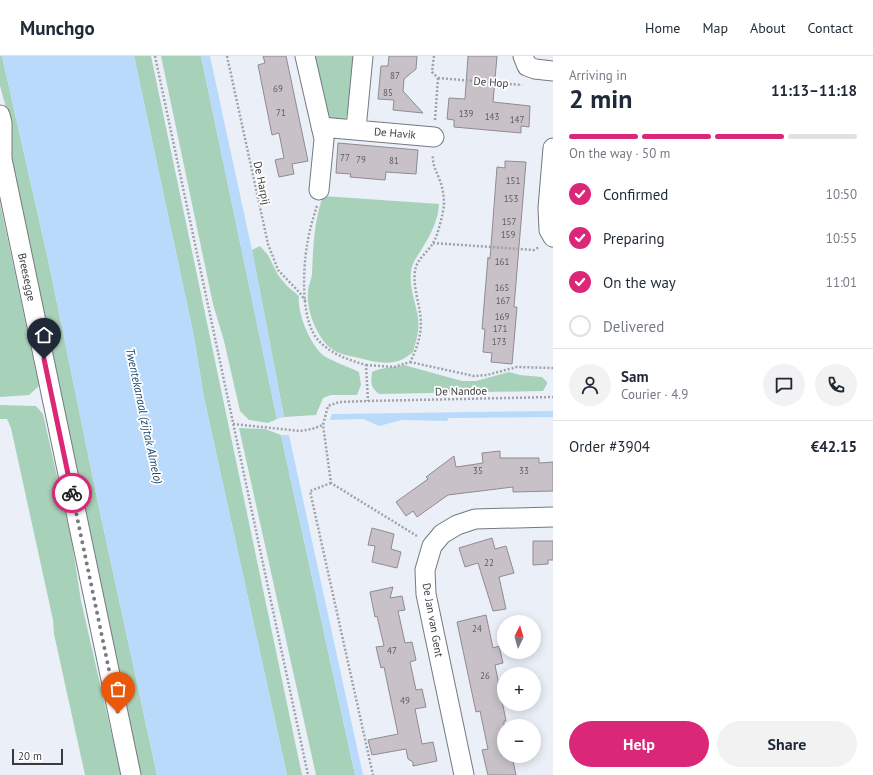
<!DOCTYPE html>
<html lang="en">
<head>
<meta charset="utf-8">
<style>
  body { margin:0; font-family:"PT Sans",sans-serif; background:#f2f2f3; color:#1f2937; height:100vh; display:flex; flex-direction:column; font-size:15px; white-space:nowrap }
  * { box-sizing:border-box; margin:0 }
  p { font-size:13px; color:#747a83 }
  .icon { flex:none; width:22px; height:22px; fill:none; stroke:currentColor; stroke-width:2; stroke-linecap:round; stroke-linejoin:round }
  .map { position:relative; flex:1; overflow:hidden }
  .side { display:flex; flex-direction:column; background:#fff; width:320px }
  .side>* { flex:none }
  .needle { width:26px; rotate:5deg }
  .tools { position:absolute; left:497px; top:559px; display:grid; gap:8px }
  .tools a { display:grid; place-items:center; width:44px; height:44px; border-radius:50%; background:#fff; box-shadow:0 2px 10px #0003; font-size:20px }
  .scale { position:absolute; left:12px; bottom:10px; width:51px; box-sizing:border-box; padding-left:4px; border:2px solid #393b3e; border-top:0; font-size:11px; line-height:14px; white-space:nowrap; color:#393b3e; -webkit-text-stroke:3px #fff; paint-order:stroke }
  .pin { position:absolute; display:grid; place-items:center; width:34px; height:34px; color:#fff; margin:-41px -17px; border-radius:50% 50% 50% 0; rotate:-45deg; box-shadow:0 0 4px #0007 }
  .pin .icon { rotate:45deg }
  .courier { position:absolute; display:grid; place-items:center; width:40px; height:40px; margin:-20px; border:3px solid #db2777; border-radius:50%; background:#fff; color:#222; box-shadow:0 1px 5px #0007 }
  .overview em { font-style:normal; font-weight:600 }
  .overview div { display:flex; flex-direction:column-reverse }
  .overview { display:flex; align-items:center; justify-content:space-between; height:68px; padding:0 16px }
  h1 { font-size:26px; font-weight:600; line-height:30px }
  .bar { display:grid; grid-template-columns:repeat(4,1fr); gap:6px 4px; align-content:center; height:48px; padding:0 16px }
  .bar i { height:5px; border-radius:3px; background:#e0e1e3 }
  .bar .current { background:#db2777 }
  .bar p { grid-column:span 4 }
  .line { display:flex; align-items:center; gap:10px; padding:0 16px; border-top:1px solid #e0e1e3 }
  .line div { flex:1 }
  .round { display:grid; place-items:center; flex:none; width:42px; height:42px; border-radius:21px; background:#f2f2f3 }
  ol { padding:0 16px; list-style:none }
  li { display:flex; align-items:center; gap:12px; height:44px }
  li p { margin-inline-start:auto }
  li .icon { padding:4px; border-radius:50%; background:#db2777; color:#fff; stroke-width:4 }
  li:last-child { color:#747a83 }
  li i { width:22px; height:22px; border:2px solid #e0e1e3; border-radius:50% }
  .primary-button { display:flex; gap:8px; margin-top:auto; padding:8px 16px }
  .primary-button a { flex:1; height:46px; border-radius:24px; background:#db2777; color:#fff; font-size:16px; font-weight:600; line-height:46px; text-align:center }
  .primary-button a+a { background:#f2f2f3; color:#1f2937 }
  header { display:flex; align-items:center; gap:24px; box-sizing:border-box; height:56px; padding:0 20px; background:#fff; border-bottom:1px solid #e0e1e3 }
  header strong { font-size:19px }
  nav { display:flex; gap:22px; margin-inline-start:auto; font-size:14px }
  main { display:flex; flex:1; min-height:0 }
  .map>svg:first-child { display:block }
  .green { fill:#a8d1b9 }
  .water { fill:#badafb }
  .building { fill:#c8c1c8; stroke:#918a91 }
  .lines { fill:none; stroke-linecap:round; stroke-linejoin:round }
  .minor-casing { stroke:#747980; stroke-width:21 }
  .path { stroke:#9fa2a8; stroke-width:2.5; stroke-dasharray:2 2; stroke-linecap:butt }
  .minor { stroke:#fff; stroke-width:19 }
  .done { stroke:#777a7f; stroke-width:4; stroke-dasharray:0 7.2 }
  .route { stroke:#db2777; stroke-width:5 }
  .labels { text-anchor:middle; stroke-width:3.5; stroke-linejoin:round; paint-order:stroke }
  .number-label { font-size:9px; fill:#5d5c60 }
  .street-label { font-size:11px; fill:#393b3e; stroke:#fff }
  .water-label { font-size:12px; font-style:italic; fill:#184670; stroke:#fff }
</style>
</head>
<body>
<header>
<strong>Munchgo</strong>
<nav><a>Home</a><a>Map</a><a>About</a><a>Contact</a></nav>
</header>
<main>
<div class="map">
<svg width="553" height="719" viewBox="0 0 553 719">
  <rect width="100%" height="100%" fill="#ebf0f8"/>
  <path class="green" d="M0,0H2L49,208L98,447L157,719H138L12,105V74L0,30Z
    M134,0H151L302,719H287L204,342L194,281Z
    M161,0H201L277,363L268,367L249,364L240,355L224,285L213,248Z
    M311,0H358L354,47L345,63L331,64L322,53Z
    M323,140L439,148C438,164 431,178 423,191C418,200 412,206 411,216C409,232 416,247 418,262C420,273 416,285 413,296C409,299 403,304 398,305C385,309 371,305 359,302C351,300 342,299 335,295C318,286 306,255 308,236C308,230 311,225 312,218C313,192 314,165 323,140Z
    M0,147L39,330L29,339L0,341Z
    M260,190L268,199L278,219L287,230L299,240C297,257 310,288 323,299C329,304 351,312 359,316L361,329L357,339H331L323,342L316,359L284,361L252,194Z
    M404,309L462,325H476L509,316L520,319L542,321L547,326V328L543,335L379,338C370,330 371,328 372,316C382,311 393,312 404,309Z
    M0,349L36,350L43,358L72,487L81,545L121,719H85L54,578L53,564L11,372L7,363H0Z
    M239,372L265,373L281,379L355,719H316Z"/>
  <path class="water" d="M2,0H134L194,281L204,342L287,719H157L98,447L49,208Z
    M201,0H210L252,194L284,361L277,363Z
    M553,355V361L449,362L447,365L402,364L379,370L363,363L330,364L332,358Z
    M281,379H289L363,719H355Z"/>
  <path class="building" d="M263,0H286L308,105L292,108L294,118L279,121L275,104L284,102L279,77L272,79L258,9L265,7Z
    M389,0H417L416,13L404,23L403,35L423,57L393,54L394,44L378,43L381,10H388Z
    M468,0H497L493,46L530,50L529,71L521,70V77L454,71V64L447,63L449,42L465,43Z
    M338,87L418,94L416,118L386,116L385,124L350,121L351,118L336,117Z
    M505,105L526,106L514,251H517L512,308L491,306L492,297L483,296L485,273H482L488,201L490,203L497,111L505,112Z
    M500,395V402H539V407L553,406V435L513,436V431L448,439L417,461L413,455L406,460L396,446L428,423L426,421L454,400L456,411L470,409L483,407L482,397Z
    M372,472L394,478L391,493L401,496L397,512L372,506L375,490L368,489Z
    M492,482L495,493L506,490L514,517L499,521L506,553L493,555L478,507L465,511L459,492Z
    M533,485H553V504H548V508L533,509Z
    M393,531L390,542L402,540L405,554L398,555L405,587L412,586L416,604L410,606L416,634L422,633L426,651L415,653L422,688L433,686L437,705L413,710V706L408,703L406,693L372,699L368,684L398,678L384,611L381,612L376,591L384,590L377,560L375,561L370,536Z
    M486,559L493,592L499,590L503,607L495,609L506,665H504V700H512L516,719H488L482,694L488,693L480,655L476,656L457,566Z"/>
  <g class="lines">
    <g class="minor-casing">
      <path id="minor" d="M305,0L324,83L319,134
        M523,0L527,10L535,13L553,15
        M0,59L2,67V103
        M321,71L434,81
        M356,73L363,0
        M553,92L548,152L549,174L553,181
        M0,100L2,103L131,719
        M464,719L426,538L425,514L432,490L442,478L457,469L475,463L553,461"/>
    </g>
    <path class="path" d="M155,0L308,719
      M227,0L268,188L278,214L300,237L306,246
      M434,0L432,16L438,22
      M438,22L522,29
      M435,64L438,22
      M317,150C313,162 309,176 307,189C303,214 300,267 320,286C333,299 349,304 366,309L368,345
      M433,187L534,194L539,191
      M410,306L474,320L487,319L517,311L553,312
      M366,309L394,311L410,306C418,291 423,274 420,257C418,243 413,229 415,215C416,204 428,196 433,187C438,179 443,158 444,149C444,141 443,133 440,125C437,116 432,109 433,99
      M233,368L300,375L312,373L323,369
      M331,427L310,435L373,719
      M417,480L331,427L323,369L328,350L339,346L368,345L553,341"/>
    <use href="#minor" class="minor"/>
  </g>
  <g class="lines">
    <path class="done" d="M72,437L118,657"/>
    <path class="route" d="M44,303L72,437"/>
  </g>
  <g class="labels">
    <g class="number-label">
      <text x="395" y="23">87</text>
      <text x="278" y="36">69</text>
      <text x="388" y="40">85</text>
      <text x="281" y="60">71</text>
      <text x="466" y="61">139</text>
      <text x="492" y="64">143</text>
      <text x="517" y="67">147</text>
      <text x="345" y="105">77</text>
      <text x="361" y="107">79</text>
      <text x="394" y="108">81</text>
      <text x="513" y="128">151</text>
      <text x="511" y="146">153</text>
      <text x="509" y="169">157</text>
      <text x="508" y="182">159</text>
      <text x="502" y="209">161</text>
      <text x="502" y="235">165</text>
      <text x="503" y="248">167</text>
      <text x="502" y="264">169</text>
      <text x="500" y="276">171</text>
      <text x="499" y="289">173</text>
      <text x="478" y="418">35</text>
      <text x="524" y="418">33</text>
      <text x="489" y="510">22</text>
      <text x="477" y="576">24</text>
      <text x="392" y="598">47</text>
      <text x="485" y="623">26</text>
      <text x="405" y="648">49</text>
    </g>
    <g class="street-label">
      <text transform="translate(491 26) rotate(4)" y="4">De Hop</text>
      <text transform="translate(395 77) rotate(5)" y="4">De Havik</text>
      <text transform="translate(262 127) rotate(78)" y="4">De Harpij</text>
      <text transform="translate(27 221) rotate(78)" y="4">Breesegge</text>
      <text transform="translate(461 335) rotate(-1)" y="4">De Nandoe</text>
      <text transform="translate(433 564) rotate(80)" y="4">De Jan van Gent</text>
    </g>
    <g class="water-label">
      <text transform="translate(144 360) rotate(78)" y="4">Twentekanaal (zijtak Almelo)</text>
    </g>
  </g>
</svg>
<div class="tools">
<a><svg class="needle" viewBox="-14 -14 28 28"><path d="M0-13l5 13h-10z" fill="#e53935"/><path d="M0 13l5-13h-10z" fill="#747a83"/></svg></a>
<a>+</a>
<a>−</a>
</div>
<div class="scale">20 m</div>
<div class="pin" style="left:118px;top:657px;background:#ea580c"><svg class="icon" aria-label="bag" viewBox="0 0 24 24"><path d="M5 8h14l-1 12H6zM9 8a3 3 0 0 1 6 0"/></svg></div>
<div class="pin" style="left:44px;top:303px;background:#1f2937"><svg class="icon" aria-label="home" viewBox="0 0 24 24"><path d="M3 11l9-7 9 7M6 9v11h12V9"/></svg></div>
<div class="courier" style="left:72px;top:437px"><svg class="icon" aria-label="bike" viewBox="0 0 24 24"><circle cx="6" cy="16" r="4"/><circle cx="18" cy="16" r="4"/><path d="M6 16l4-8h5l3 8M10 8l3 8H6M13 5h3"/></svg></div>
</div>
<section class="side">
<div class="overview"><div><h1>2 min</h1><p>Arriving in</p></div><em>11:13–11:18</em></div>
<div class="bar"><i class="current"></i><i class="current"></i><i class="current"></i><i></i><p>On the way · 50 m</p></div>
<ol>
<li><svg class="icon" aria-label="check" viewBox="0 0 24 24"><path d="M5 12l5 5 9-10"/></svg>Confirmed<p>10:50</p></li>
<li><svg class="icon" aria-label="check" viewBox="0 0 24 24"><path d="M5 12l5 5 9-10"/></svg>Preparing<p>10:55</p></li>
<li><svg class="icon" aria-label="check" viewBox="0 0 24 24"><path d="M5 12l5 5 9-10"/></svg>On the way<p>11:01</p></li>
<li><i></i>Delivered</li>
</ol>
<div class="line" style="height:72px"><a class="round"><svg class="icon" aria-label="person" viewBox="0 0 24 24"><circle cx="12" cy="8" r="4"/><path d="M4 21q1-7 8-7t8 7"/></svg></a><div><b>Sam</b><p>Courier · 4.9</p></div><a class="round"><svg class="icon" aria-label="chat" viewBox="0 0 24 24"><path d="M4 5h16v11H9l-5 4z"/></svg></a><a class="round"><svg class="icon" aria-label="phone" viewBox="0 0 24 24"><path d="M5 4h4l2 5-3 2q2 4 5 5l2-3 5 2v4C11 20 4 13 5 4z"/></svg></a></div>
<div class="line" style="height:52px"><div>Order #3904</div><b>€42.15</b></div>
<div class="primary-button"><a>Help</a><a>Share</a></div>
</section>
</main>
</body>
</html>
